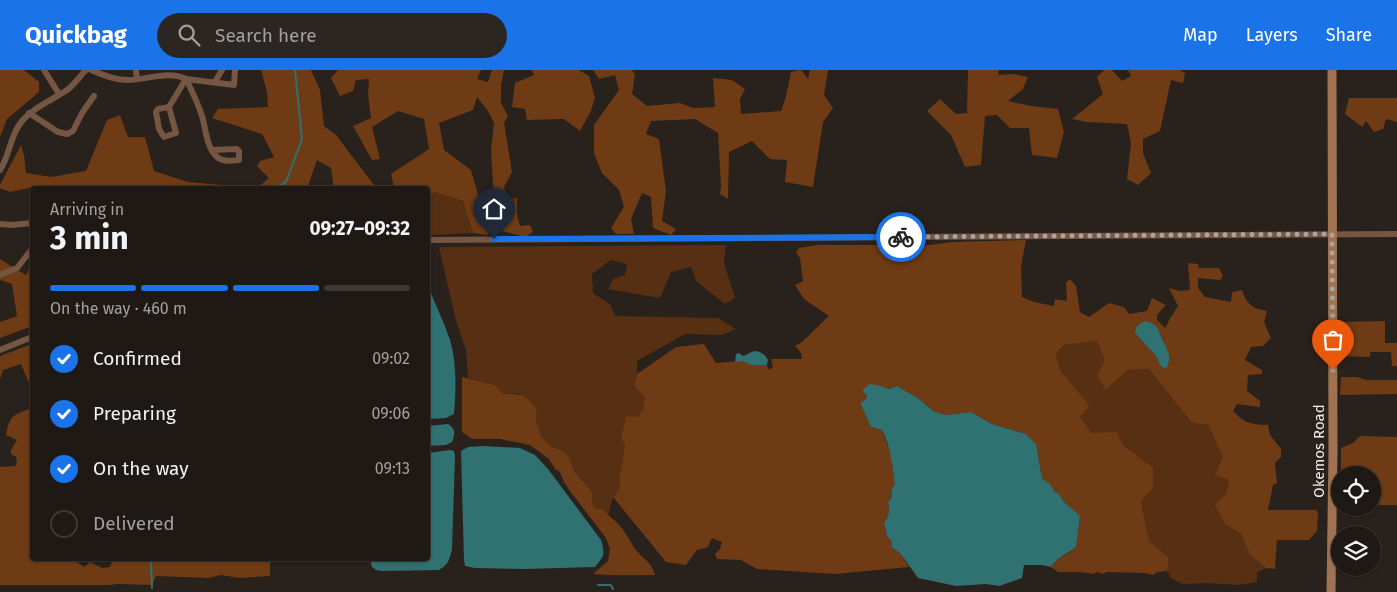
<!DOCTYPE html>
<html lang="en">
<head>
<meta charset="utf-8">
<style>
  body { margin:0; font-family:"Fira Sans",sans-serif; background:#2c2622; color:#f1f3f6; height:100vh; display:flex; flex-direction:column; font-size:19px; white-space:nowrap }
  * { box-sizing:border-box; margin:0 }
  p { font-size:16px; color:#a1a0a0 }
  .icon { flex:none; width:28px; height:28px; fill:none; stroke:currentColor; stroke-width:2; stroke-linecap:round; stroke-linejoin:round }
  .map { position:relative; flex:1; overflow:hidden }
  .panel { position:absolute; left:30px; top:116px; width:400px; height:375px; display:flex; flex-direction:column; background:#1f1915; border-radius:5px; box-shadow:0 1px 4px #0004,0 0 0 1px #3c3834 }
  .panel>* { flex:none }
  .controls { position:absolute; left:1331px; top:396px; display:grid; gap:10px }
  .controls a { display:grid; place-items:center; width:50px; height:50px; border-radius:50%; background:#1f1915; box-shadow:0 1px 4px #0004,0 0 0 1px #3c3834; font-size:25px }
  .pin { position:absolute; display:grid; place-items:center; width:42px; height:42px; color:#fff; margin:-51px -21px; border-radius:50% 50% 50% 0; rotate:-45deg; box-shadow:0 0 5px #0007 }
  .pin .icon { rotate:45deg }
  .courier { position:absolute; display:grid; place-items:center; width:50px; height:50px; margin:-25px; border:4px solid #1a73e8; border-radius:50%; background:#fff; color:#222; box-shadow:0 1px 6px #0007 }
  .overview em { font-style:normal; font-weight:700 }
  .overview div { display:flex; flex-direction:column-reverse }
  .overview { display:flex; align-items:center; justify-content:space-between; height:85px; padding:0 20px }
  h1 { font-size:32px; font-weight:700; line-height:38px }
  .bar { display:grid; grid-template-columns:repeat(4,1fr); gap:8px 5px; align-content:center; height:60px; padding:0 20px }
  .bar i { height:6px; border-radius:4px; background:#3c3834 }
  .bar .selected { background:#1a73e8 }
  .bar p { grid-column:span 4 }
  ol { padding:0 20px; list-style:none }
  li { display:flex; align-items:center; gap:15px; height:55px }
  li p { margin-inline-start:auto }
  li .icon { padding:5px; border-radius:50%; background:#1a73e8; color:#fff; stroke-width:4 }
  li:last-child { color:#a1a0a0 }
  li i { width:28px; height:28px; border:2px solid #3c3834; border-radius:50% }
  header { display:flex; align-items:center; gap:30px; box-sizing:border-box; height:70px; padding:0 25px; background:#1a73e8; color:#fff }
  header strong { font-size:24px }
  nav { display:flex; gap:28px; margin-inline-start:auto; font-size:18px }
  .search { width:350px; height:45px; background:#2c2622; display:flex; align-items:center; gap:12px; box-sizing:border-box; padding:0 18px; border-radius:28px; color:#a1a0a0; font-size:19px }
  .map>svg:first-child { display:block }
  .green { fill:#573013 }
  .forest { fill:#6e3b14; fill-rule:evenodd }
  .water { fill:#307172 }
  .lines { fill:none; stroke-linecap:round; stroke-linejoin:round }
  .stream { stroke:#307172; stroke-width:2 }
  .street { stroke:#745642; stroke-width:6 }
  .secondary { stroke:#a17252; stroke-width:9 }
  .done { stroke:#aaa4a0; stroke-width:5; stroke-dasharray:0 9 }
  .route { stroke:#1a73e8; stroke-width:6 }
  .labels { text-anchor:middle; stroke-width:4.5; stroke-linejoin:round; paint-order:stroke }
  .street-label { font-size:15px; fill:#f0ebe7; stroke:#29211c }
</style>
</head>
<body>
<header>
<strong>Quickbag</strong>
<div class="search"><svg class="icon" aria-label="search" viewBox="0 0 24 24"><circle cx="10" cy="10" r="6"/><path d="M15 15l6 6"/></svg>Search here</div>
<nav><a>Map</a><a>Layers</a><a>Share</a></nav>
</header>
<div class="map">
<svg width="1397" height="522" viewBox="0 0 1397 522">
  <rect width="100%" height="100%" fill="#29211c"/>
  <path class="green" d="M434,122L463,131L473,163L429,165L428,162V133Z
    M726,175L724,193L735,228L725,234L696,211L691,197L671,202L660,228L608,219L613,209L625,205L627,194L611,190L592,204L593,223L610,234L615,246L718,248L736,259L722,265L685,264L637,291V304L634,316L645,328L643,339L637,347H626L621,369L625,375L620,404L619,419L613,427L608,446L602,439H596L592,433L593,423L575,402L573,396L561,380L552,377L541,366L536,351L537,340L518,323L503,324L495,315L468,308L466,280L456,251L439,177Z
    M1097,271L1105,291L1106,320L1116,310L1130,300L1149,299L1191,352L1208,354L1223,387L1229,410L1226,424V455L1241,464L1250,485L1266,498L1257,502V512L1238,515L1208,513L1183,514L1169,507L1170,504L1166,501L1168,497V487L1149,471L1141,431L1153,418L1152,398L1123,375L1092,363L1080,347L1090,336L1060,300L1056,284L1064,275Z"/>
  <path class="forest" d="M0,0H24L39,12V22L7,49L0,67Z
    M261,0H311L320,20L324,56L336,65L377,119H334L331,98L317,90L307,119H38L34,117L10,122L0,118V115L21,75L24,85L26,103L51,107L86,101L107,50L120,45L128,67H145L154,101L188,112L257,118L269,108L257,96L260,91L274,87L262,64L212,48L218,39L268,37L267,22Z
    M338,0H481L477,9L488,12L492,0H504L501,15V33L508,46L504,53L512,102L504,117L507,129L517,128V145L520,156L530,155L533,162L525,167L502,161L495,148L491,80L494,53L488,41L477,27L473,40L439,53L444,80L471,100L487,155L488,165L473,163L463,131L434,122L428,133V119H395L394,117L391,104L429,79L424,49L398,41L372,57L380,89L372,90L353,56L371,48L368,25L369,9L356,10L353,21L340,26L331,8Z
    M532,0H579L589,6L595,28L590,43L580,61L564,49L527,50L525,39L512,37L515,13L534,5Z
    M593,0H632L635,5L632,24L647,36L680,33L693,38L715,37L713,8L732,10L745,19L740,29L741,44L781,41L786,26L791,2L801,0L808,9L810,0H828L824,25L833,38L823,52L813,117L785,112L787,90L770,89L752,71L729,82L728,129L720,124L721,116L718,63L695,49L651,51L646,64L659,69L666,121L662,151L676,159L671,165L653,158L651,127L642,123L631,149L634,164H616L611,158L624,137L619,120L602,103L594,83V55L619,20L615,5L599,9Z
    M968,0H999L998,5L1014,4L1028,7L1023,19L1008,31L1031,36L1058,39L1064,62L1057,88L1032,85L1029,58H1010L997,45L985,46L981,95L965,97L951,65L927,41L940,29L956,44L967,43Z
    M1104,0H1112L1122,11L1131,6L1128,0H1180L1185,3L1183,13L1171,10L1160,61L1143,69V83L1151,103L1138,115L1127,109L1131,73L1127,54L1086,52L1072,49L1103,24L1097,7Z
    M1349,28H1397V52L1386,49L1383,59L1374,62L1366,51L1362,57L1345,44Z
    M1026,170L1021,197L1022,227L1034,232L1054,236L1055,229L1067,231L1066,213L1070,209L1076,216L1080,242L1089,247L1109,233L1124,237L1129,244L1147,241L1152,228L1166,235L1157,245V250L1165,258L1167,255L1169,250L1178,236L1169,218L1180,221L1190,220L1188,193L1198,194L1199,198H1219L1223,206L1220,210L1198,208V218L1205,227L1231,232L1232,222L1242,220C1246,234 1253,239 1267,241L1264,252L1271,268L1263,276L1251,277L1245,290L1262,300V304L1248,305L1247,321L1260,331V337L1237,334L1233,341C1245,354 1251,354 1268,355L1270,365L1281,379V387L1275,393L1277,413L1273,415L1268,440H1316L1318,443L1317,461L1309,470H1277L1275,499L1266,498L1250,485L1241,464L1226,455L1215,435L1226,424L1229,410L1215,405L1223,387L1208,355L1191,352L1149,299L1129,300L1116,310L1106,320L1097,305L1105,291L1097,271L1064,275L1056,284L1060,300L1090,336L1080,347L1092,363L1117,362L1123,375L1153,398V418L1141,431L1149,471L1168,487V497L1166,501L1157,502L1154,505L1144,503L1107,502L1103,504L1097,502L1093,504L1081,502H1058L1051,497C1056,488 1068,485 1076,477L1080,447L1063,431L1060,425L1054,421L1051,415L1042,408L1036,374L1026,364L992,354L971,342L946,345L933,341L918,328L897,316L888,319L881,316L862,321L867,325L866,329L860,333L871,357L882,360L891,384L895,414L892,418V427L888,432C890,440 889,446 884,453L887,466L892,472L891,477L900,483L909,497L835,504L757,499L741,490L717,489L715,484L720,479L722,472L712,468L708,477L697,480L686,495L666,492L613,427L619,419L620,404L625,375L621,369L626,346L637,347L643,339L645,328L634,316L637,304L676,277L704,274L716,293L742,291L751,295H767L769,300L773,297L771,289H802L801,283L795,276L802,272L829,246L804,229L795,215L803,211L800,188L796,183L799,178L816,175H930L952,172ZM1135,263H1160L1164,272L1160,295L1156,286Z
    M0,189L26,205L32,193V256L0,268V252L17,246L12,214L0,210Z
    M1385,251V273H1397V296H1392L1391,282H1370V287L1342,286L1341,252Z
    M32,274V320L21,294L3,300L0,309V286Z
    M462,307L495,315L503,324C522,323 525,325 537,340L536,351L541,366L552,377L561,380L568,386L575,402L593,423L592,433L596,439H602C607,445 614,449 619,455C627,463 630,473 637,481C645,491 651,491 655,505C634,505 614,506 593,504L608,491L610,479L606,468L570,421L564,412L560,402L555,399L549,389L530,375L500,369H472L462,362Z
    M1341,307H1357L1366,310H1397V324L1340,325Z
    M32,338V489H75L78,493L84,497L90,492L102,498L110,497L113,489H270V506L240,508L221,505L208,508L156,506L152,515L118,514L108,515H0V397L15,396L17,392L16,387L11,384V380L17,370L6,365C10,344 14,345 32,338Z
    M1360,366L1397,367V435H1373L1372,405H1341V378L1353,373Z"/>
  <path class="water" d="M428,216C435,234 444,252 450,270C457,294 456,320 454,344L446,348L428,349Z
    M1146,251C1158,255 1157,257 1162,268C1167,281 1173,285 1166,299L1160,295L1156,286L1135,263C1136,255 1139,254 1146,251Z
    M755,281C761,282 765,284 768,290L767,295H751L742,291L735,292L736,284L739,283L743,286C747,285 750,282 755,281Z
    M870,314L881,316L889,319L897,316L918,328L933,341L946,345L971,342L992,354L1026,364L1036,374L1042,408L1051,415L1054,421L1060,425L1063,431L1080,446L1076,477C1068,484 1056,488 1051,497L1042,495H1024L1022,508L999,516L986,514L956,516L918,508L900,483L891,477L892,472L887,466L884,453C889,446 890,440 888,432L892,427V418L895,414C892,394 891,378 882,360L871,357L860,333L866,329L867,326L862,320Z
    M448,354C456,359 455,364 452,372L446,375L428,376V356Z
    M482,376L520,378L535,385L548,399L601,470C605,484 605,485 595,497L525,499L475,498L465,496L464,490L461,381L468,377Z
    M450,380L454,381L455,386L452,479C450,489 448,495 439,500L382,501L376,500L372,497L370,489H428V383Z"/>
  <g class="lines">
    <path class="stream" d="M273,119L286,112L302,69L295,0
      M151,489L152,518
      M598,515H611L613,519"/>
    <path class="street" d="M44,0L59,24
      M91,0C103,5 115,10 128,10C147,10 168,0 186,9L234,15L235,0
      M136,0L137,9
      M186,9C192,21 198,33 202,46C206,59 206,76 216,86C221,92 232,91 239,90V81L237,79L212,80
      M215,12L222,0
      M169,37L176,63L164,67L159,59L156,42L158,39L169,37L186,9
      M29,43L58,62L67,64L73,61L82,43L94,26
      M0,100C10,85 10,65 22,51C34,37 52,30 67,20C74,15 80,6 86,0
      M0,154L11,155L32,153
      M428,170L1397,164
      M0,205L17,198L32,179
      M0,280L32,267"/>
    <path class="secondary" d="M1331,522L1333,381L1332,0"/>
  </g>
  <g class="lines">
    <path class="done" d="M901,167L1332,164L1333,300"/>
    <path class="route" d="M494,169L901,167"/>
  </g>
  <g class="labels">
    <g class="street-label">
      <text transform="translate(1319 381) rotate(-90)" y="5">Okemos Road</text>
    </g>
  </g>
</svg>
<div class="controls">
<a><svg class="icon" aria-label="locate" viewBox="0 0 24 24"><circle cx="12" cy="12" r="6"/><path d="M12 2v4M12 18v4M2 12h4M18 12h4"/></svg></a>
<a><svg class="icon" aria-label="layers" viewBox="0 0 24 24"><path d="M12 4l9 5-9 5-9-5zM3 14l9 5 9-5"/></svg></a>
</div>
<div class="pin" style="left:1333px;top:300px;background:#ea580c"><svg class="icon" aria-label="bag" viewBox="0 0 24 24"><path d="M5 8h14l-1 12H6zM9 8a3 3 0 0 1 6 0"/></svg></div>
<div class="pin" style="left:494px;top:169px;background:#1f2937"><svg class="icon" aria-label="home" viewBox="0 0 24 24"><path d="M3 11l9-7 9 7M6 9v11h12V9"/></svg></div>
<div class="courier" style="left:901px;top:167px"><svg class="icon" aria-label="bike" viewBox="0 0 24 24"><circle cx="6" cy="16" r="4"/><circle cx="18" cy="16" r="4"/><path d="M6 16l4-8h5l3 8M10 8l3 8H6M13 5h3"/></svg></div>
<section class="panel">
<div class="overview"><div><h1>3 min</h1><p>Arriving in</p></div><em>09:27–09:32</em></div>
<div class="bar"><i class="selected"></i><i class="selected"></i><i class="selected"></i><i></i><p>On the way · 460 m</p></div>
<ol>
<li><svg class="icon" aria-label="check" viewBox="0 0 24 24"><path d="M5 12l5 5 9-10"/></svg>Confirmed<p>09:02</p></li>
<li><svg class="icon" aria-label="check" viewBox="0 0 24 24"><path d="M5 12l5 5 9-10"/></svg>Preparing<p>09:06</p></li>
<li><svg class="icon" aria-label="check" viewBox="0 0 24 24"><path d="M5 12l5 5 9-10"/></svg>On the way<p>09:13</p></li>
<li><i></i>Delivered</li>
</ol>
</section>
</div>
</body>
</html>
